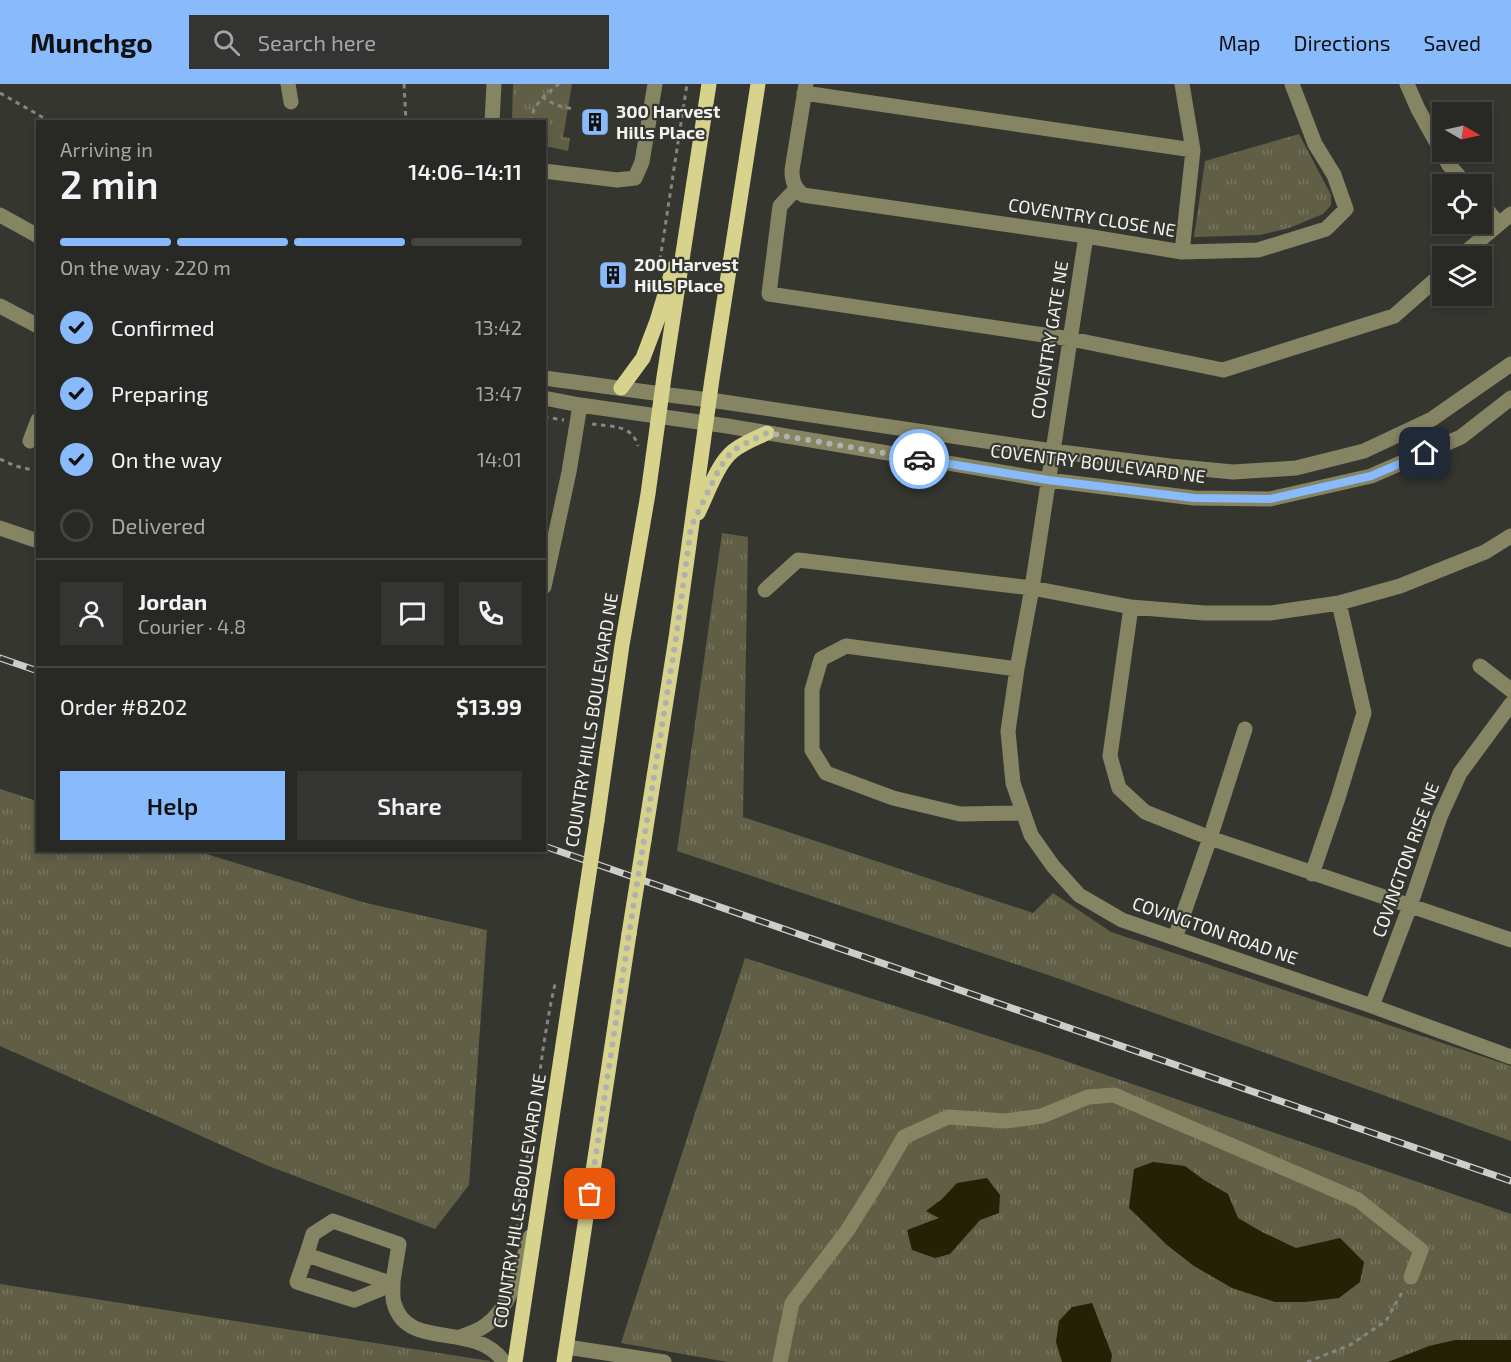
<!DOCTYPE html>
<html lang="en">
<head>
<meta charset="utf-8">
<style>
  body { margin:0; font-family:"Exo 2",sans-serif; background:#343432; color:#f1f3f6; height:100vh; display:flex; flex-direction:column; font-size:22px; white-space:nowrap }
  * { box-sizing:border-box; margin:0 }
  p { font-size:20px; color:#a5a6a7 }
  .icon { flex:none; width:33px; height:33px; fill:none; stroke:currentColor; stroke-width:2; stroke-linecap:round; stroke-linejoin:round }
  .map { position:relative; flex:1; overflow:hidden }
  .sheet { position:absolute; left:36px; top:36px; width:510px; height:732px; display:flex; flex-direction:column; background:#282825; border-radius:0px; box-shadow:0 3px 9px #0003,0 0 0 2px #444442 }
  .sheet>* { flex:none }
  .needle { width:39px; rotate:99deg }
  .fabs { position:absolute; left:1432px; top:18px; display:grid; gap:12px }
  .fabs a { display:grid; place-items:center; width:60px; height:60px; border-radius:0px; background:#282825; box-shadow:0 3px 9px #0003,0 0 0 2px #444442; font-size:30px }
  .pin { position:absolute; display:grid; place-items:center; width:51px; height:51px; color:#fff; margin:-26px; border-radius:12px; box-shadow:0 3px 9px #0006 }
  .courier { position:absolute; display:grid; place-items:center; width:60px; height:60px; margin:-30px; border:4px solid #88bafc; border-radius:50%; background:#fff; color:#222; box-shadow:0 2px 8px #0007 }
  .summary em { font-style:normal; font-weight:600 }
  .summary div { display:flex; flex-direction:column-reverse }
  .summary { display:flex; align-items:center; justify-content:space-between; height:102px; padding:0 24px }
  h1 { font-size:39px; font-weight:600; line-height:45px }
  .bar { display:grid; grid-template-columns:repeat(4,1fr); gap:9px 6px; align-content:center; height:72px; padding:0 24px }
  .bar i { height:8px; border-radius:4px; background:#444442 }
  .bar .current { background:#88bafc }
  .bar p { grid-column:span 4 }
  .line { display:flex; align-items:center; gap:15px; padding:0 24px; border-top:2px solid #444442 }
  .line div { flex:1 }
  .round { display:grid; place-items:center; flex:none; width:63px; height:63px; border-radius:0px; background:#343432 }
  ol { padding:0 24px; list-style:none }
  li { display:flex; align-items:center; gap:18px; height:66px }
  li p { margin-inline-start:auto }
  li .icon { padding:6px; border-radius:50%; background:#88bafc; color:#111; stroke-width:4 }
  li:last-child { color:#a5a6a7 }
  li i { width:33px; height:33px; border:3px solid #444442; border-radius:50% }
  .primary-button { display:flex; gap:12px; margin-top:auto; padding:12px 24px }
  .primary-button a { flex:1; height:69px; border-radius:0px; background:#88bafc; color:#111; font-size:24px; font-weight:600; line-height:69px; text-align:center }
  .primary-button a+a { background:#343432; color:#f1f3f6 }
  header { display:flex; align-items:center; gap:36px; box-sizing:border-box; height:84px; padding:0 30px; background:#88bafc; color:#111 }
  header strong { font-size:28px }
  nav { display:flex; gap:33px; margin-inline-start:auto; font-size:21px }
  .search { width:420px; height:54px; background:#343432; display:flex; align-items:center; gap:15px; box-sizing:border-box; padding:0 21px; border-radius:0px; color:#a5a6a7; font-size:22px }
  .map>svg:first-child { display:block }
  .grass { fill:url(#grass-tufts) }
  .water { fill:#242104 }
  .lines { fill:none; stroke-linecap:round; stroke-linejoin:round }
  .path { stroke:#858581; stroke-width:3; stroke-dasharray:4.5 4.5; stroke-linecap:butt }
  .minor { stroke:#868563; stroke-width:15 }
  .major { stroke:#d7d38d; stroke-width:15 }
  .rail-casing { stroke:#cdcdca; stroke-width:7 }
  .rail { stroke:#363631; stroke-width:4.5; stroke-dasharray:14; stroke-linecap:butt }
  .major-bridge { stroke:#d7d38d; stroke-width:15 }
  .done { stroke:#b0b0ac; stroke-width:6; stroke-dasharray:0 10.8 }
  .route { stroke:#88bafc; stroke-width:8 }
  .labels { text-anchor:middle; stroke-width:4.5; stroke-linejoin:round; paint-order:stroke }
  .poi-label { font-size:18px; font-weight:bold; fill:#f2f2ef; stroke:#363631; text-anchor:start }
  .street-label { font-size:18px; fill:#f2f2ef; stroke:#363631 }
</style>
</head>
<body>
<header>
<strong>Munchgo</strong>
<div class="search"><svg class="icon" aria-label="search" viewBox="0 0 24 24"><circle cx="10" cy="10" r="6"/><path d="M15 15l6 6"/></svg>Search here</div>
<nav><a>Map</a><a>Directions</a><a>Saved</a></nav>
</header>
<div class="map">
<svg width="1511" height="1278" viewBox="0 0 1511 1278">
  <defs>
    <pattern id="grass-tufts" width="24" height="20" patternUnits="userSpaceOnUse" patternTransform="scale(1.5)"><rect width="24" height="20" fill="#605e45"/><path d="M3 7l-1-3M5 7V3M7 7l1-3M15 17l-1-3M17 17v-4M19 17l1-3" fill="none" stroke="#777660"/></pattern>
  </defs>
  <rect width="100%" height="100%" fill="#363631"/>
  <path class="grass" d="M513,0H572L563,53L570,54L568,67L545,62L544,38L512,37Z
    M1299,50L1331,111V121L1323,130L1289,144L1260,151L1194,153L1205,77Z
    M722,449L748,453L743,733L1033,829L1053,809L1111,848L1511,982V1057L1054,893L677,767Z
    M0,705L37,717L38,766L197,767L366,819L487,846L469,1101L435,1145L266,1081L0,962Z
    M745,874L1048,971L1511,1130V1278H727L621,1259Z
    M0,1200L490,1277V1278H0Z"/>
  <path class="water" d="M1153,1078L1185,1082L1204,1096L1228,1110L1238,1134L1262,1148L1296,1164L1340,1154L1364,1178L1360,1198L1339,1214L1305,1218H1275L1232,1204L1194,1182L1167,1161L1129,1124L1134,1085Z
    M987,1094L1000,1111L999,1129L980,1136L950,1170L935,1174L912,1166L907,1146L939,1134L926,1127L942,1115L957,1099Z
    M1092,1219L1112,1271L1111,1278H1062L1056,1258L1059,1237L1072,1223Z
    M1455,1256H1511V1278H1388L1429,1262Z"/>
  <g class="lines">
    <path class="path" d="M404,0L406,38
      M0,9L51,38
      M542,13L556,21L573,25
      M530,38C534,19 545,11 559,0
      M660,176L687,0
      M544,333L564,336
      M592,340C611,343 632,340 638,362
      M0,375L15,382L38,387
      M517,1145C518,1111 527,1079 532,1045C539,997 544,948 555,900
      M1307,1278L1350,1261L1386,1237L1404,1205"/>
    <path class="minor" d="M288,0L291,18
      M806,0L792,86C792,97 794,103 803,111L1086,152L1182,168L1258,166L1326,145L1346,125L1334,91L1315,60L1292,0
      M1407,0L1418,25L1449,81L1466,100
      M804,9L1193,66
      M492,38L494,0
      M544,87L617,96L635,94L642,78L655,0
      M796,105L780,122L769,210L1071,255L1223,286L1394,232L1443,189
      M1482,120L1499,140
      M0,131L38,152
      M1086,152L1032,504L1017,585L1008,647L1013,699L1031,751L1053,782L1079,811L1122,836L1372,922L1511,973
      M1182,168L1193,66L1182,0
      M1461,172L1511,130
      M0,222L38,242
      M544,294C600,301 654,310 710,316L1053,367L1170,382L1233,388L1296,384L1364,367L1432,335L1511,280
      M544,314L580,321L727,342L1048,396L1194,414L1270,415L1371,392L1461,353L1511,314
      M30,357L38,336
      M0,444L38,457
      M544,503L569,388L580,321
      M765,506L798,476L1032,504L1131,523L1204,529H1270L1339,519L1400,502L1485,468L1511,452
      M1131,523L1110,672L1119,704L1145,728L1210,754L1511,856
      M1480,582L1511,606
      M1017,585L846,562L821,575L812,606V666L826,689L893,714L960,730L1023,729
      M1312,790L1338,714L1364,629L1339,519
      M1175,854L1210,754L1245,645
      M1372,922L1410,822L1440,733L1460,689L1511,620
      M307,1169L297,1198L354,1216L393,1200
      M393,1200L310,1172L307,1169L313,1150L333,1137L399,1160L393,1197V1200C393,1206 392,1213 394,1219C407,1268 475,1236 504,1278
      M460,1253C469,1250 478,1247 486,1241C511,1224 521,1180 530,1153
      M567,1263L664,1278
      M780,1278L792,1219L847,1147L879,1096L904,1053L948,1033L1006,1037L1042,1032L1088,1013L1114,1011L1358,1116L1421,1166L1411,1193"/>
    <path class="major" d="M621,304L643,274L657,237L673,184
      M698,429C707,411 717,380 733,367C743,359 756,354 767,349
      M597,737L622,561L648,410L664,293L709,0
      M644,756L676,554L712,295L758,0
      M515,1278L583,828
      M564,1278L629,850"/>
    <g class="rail-casing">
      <path id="rail" d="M0,574L38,587
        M544,762L1511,1097"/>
    </g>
    <use href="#rail" class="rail"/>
    <path class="major-bridge" d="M583,828L597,737
      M629,850L644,756"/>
  </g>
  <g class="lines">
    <path class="done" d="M590,1110L629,850L676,554L691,443L719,385L731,368L740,362L767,349L919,375"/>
    <path class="route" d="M919,375L1048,396L1194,414L1270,415L1371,392L1425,369"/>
  </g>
  <defs>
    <g id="building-square" transform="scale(1.5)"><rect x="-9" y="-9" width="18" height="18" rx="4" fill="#88bafc" stroke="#363631"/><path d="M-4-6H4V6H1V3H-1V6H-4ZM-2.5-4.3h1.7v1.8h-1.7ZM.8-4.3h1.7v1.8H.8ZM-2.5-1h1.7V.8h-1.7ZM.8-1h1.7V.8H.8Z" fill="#111"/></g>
  </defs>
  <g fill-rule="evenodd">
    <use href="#building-square" x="595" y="38"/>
    <use href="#building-square" x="613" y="191"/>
  </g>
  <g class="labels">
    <g class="poi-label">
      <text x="616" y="34">300 Harvest<tspan x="616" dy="21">Hills Place</tspan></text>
      <text x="634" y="187">200 Harvest<tspan x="634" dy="21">Hills Place</tspan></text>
    </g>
    <g class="street-label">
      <text transform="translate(1092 134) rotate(9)" y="6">COVENTRY CLOSE NE</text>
      <text transform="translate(1050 256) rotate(-81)" y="6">COVENTRY GATE NE</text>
      <text transform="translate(1098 380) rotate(7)" y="6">COVENTRY BOULEVARD NE</text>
      <text transform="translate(592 636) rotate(-81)" y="6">COUNTRY HILLS BOULEVARD NE</text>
      <text transform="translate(1406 776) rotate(-70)" y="6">COVINGTON RISE NE</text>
      <text transform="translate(1215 847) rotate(19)" y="6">COVINGTON ROAD NE</text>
      <text transform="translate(520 1117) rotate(-81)" y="6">COUNTRY HILLS BOULEVARD NE</text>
    </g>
  </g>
</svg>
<div class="fabs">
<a><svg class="needle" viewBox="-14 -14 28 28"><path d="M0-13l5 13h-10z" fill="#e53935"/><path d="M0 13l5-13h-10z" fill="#a5a6a7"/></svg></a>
<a><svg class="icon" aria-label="locate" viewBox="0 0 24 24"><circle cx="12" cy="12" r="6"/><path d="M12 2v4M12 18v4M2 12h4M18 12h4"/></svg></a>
<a><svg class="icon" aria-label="layers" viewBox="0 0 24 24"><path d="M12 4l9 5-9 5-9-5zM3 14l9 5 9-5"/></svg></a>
</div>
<div class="pin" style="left:590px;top:1110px;background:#ea580c"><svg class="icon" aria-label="bag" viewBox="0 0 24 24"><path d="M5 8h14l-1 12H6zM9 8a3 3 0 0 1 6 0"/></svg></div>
<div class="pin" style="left:1425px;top:369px;background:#1f2937"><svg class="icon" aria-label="home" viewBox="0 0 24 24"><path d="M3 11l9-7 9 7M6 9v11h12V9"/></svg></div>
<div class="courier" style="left:919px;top:375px"><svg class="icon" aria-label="car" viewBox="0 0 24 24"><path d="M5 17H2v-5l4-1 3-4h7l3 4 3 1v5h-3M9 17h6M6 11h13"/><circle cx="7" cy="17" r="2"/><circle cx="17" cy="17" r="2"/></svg></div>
<section class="sheet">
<div class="summary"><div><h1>2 min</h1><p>Arriving in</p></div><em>14:06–14:11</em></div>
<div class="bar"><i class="current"></i><i class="current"></i><i class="current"></i><i></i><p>On the way · 220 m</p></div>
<ol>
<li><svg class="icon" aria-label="check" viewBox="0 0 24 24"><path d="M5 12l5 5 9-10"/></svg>Confirmed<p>13:42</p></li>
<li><svg class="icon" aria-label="check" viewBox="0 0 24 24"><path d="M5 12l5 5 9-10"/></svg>Preparing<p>13:47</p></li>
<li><svg class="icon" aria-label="check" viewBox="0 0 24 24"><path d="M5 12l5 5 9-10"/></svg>On the way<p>14:01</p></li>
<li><i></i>Delivered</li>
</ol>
<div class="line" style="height:108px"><a class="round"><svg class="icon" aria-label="person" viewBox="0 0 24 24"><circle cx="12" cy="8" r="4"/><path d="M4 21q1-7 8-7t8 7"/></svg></a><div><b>Jordan</b><p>Courier · 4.8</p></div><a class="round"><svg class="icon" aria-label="chat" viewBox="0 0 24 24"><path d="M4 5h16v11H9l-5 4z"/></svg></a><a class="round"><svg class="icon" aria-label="phone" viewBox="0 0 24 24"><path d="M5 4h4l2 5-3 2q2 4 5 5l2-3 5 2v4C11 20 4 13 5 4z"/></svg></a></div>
<div class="line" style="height:78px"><div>Order #8202</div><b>$13.99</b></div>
<div class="primary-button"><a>Help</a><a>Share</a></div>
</section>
</div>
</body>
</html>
